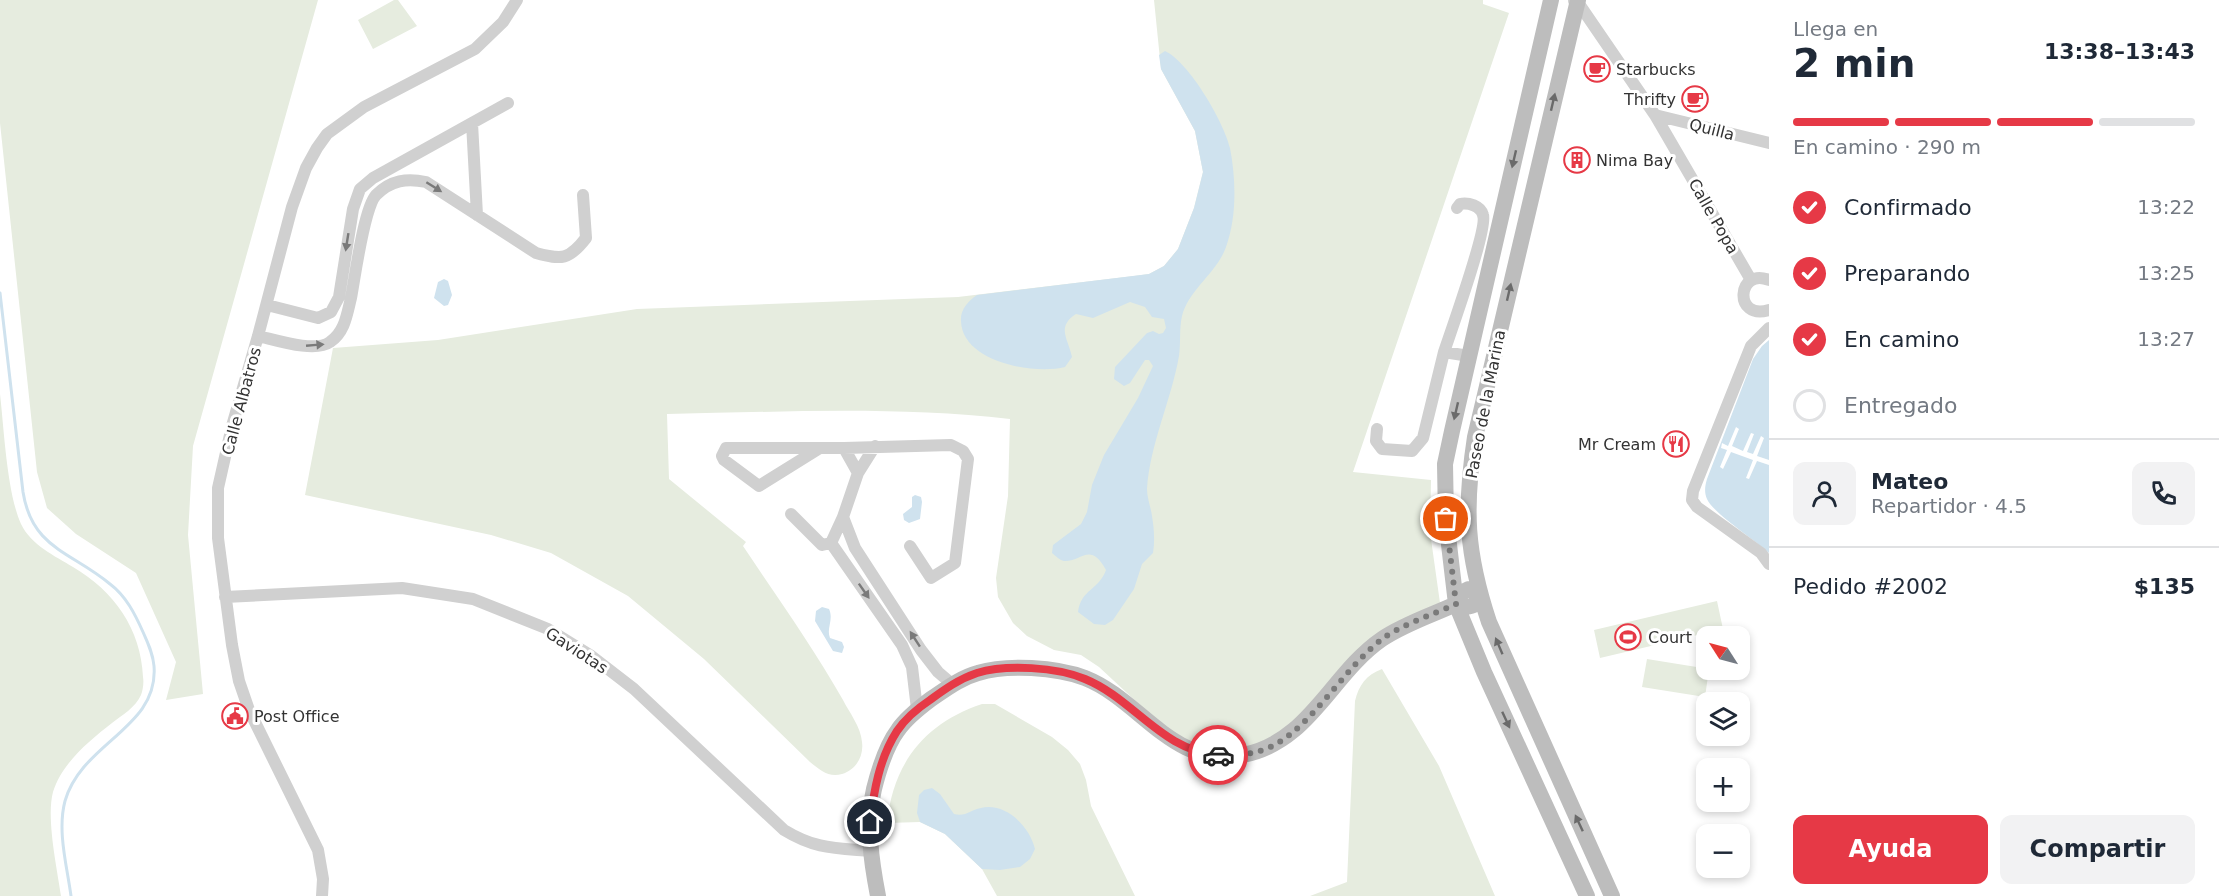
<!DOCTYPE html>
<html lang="es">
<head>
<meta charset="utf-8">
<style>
  body { margin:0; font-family:"DejaVu Sans",sans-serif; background:#f2f2f3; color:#1f2937; height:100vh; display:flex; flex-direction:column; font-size:22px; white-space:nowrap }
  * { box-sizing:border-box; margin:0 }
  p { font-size:20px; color:#747a83 }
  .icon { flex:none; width:33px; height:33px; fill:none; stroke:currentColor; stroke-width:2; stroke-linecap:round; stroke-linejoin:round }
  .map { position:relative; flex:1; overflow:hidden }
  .drawer { display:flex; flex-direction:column; background:#fff; width:450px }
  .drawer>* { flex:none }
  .needle { width:39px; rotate:306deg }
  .fabs { position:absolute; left:1696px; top:626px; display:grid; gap:12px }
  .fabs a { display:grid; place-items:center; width:54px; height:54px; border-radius:12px; background:#fff; box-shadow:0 3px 9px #0003; font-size:30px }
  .pin { position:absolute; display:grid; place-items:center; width:51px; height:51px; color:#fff; margin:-26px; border:3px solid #fff; border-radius:50%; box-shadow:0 2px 6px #0007 }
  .courier { position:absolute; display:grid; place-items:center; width:60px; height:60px; margin:-30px; border:4px solid #e63946; border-radius:50%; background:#fff; color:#222; box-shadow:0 2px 8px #0007 }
  .summary em { font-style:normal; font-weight:600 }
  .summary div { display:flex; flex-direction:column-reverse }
  .summary { display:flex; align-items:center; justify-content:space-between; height:102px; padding:0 24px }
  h1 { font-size:39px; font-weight:600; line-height:45px }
  .bar { display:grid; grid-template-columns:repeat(4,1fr); gap:9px 6px; align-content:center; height:72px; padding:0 24px }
  .bar i { height:8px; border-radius:4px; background:#e0e1e3 }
  .bar .selected { background:#e63946 }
  .bar p { grid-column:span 4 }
  .line { display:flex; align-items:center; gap:15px; padding:0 24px; border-top:2px solid #e0e1e3 }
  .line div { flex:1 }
  .round { display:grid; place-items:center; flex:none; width:63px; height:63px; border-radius:12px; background:#f2f2f3 }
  ol { padding:0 24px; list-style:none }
  li { display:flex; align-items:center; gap:18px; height:66px }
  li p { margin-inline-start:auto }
  li .icon { padding:6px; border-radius:50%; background:#e63946; color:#fff; stroke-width:4 }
  li:last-child { color:#747a83 }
  li i { width:33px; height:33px; border:3px solid #e0e1e3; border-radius:50% }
  .button { display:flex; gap:12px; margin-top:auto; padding:12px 24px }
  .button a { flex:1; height:69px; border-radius:12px; background:#e63946; color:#fff; font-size:24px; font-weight:600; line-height:69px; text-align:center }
  .button a+a { background:#f2f2f3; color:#1f2937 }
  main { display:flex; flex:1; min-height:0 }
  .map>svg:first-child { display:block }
  .green { fill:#e6ecdf }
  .water { fill:#cfe2ee }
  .pier { fill:#fff }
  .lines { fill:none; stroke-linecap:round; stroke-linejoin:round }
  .stream { stroke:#cfe2ee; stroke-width:3 }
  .street { stroke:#d0d0d0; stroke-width:12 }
  .secondary { stroke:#bdbdbd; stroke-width:16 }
  .oneway { fill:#6a6a6a }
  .oneway2 { fill:#7a7a7a }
  .done { stroke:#7a7a7a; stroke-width:6; stroke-dasharray:0 10.8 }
  .route { stroke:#e63946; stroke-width:8 }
  .labels { text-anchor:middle; stroke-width:6; stroke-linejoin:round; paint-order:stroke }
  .poi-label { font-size:16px; fill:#333; stroke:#fff; text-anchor:start }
  .street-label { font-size:16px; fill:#333; stroke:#fff }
</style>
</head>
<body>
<main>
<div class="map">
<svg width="1769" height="896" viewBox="0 0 1769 896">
  <rect width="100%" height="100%" fill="#fff"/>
  <path class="green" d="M0,0H318L193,446L188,535L203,694L166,700L176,662L136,573L76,534L47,508L37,472L0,123Z
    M394,0H398L417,26L373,49L358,20Z
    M1154,0H1483V4L1509,13L1353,472L1431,480L1430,532L1440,603L1412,621L1316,704L1262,746L1226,754L1195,749L1169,732L1099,667L1081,655L1054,650L1027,636L1013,623L998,597L996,578L1008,496L1010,419C896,406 782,412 667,414L669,479L746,542L743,546C777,597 813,647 843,700C849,712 861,727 862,742C864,756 856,770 842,774C829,778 820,770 810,762L704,659L628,596L551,553L491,535L305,495L333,348L438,340L637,309L958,297L1134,276L1149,274L1164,266L1178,249L1194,208L1203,172L1195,131L1161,69Z
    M0,394C4,429 7,493 21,524C31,545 55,556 73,567C114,591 141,629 143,677C144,682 143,690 141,695C136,707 121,716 112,723C89,741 62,763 53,792C46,818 57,868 61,896H0Z
    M1717,601L1723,629L1600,658L1594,630Z
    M1647,659L1709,669L1705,697L1642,687Z
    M1382,669L1439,766L1495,896H1310L1347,882L1355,701C1359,685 1366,675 1382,669Z
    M982,704H995L1052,737L1068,750L1080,764L1086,780L1091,806L1135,896H997L982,869L945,834L920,822L887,823C893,763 925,723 982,704Z"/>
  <path class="water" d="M1165,51C1189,62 1224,122 1230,148C1236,179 1237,217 1226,247C1217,273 1189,289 1182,316C1179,329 1181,343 1179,356C1171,401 1150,444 1147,489C1147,498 1151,508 1152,516C1154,528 1155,541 1153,553L1142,564L1134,589L1113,620L1105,625L1094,624L1078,612C1081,589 1099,590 1106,570C1090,541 1082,562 1064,561C1059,560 1056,556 1052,553L1053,545L1081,524L1087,512L1092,485L1104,455L1138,398L1153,366L1149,360H1145L1130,383L1124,386L1114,379L1115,367L1147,333L1153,331L1159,334L1163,333L1166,328L1164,319L1152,317L1145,307L1130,302L1093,318L1076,314C1056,327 1068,338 1072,357L1065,367C1034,375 962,362 961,321C960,310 968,301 977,295L1149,274L1164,266L1178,249L1194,208L1203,172L1195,131L1161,69L1159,55Z
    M444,279L448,281L452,295L448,305L444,306L434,298L438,282Z
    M1769,340V553C1755,540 1713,513 1707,499C1704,492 1705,486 1707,479L1753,359L1762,346Z
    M915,495L921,497L922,502L920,519L909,523L904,520L903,514L912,507V497Z
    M822,607L829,609C834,620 826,628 830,638L842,642L844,647L842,653L833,651L815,621L816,611Z
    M932,788L940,794L954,814C966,817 970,810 981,808C1006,802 1030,827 1035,849L1030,859L1020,867L1000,870L982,869L945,834L920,822L917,813L919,795L924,790Z"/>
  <path class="pier" d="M1736,427L1739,429L1732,446L1743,451L1751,433L1754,434L1747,452L1753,454L1761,436L1764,438L1757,456L1769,460V465L1757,461L1749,479L1746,478L1753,460L1731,452L1723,469L1720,467L1727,450L1721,448L1722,443L1728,446Z"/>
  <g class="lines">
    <path class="stream" d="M0,293L23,492C32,549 72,552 110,584C126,596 135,614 143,632C148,643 153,654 154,666C159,728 82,742 65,801C57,831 67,866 71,896"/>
    <path class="street" d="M1574,1H1577L1655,115L1751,280
      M1655,115L1769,143
      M472,123L477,215
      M1769,280C1737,267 1733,321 1769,310
      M267,305L318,318L331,312L339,297L353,209L360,189L373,178L508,103
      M1769,328L1751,346L1693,491L1692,500L1697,507L1761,553L1769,564
      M258,336C276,340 315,353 330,342C345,332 347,314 351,298C355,277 364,208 376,195C391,180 407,178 426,182L536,253C562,260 569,260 586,238L583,195
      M1444,352C1451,331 1488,228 1483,215C1481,206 1468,202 1460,204L1457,208
      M1377,429L1376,441L1382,449L1412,451L1423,438L1444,352L1469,356
      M820,448L759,486L724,460L722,456L726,448H844L951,445L963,451L968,459L955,563L931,578L910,546
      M844,448L858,473
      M791,514L822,545L831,543L843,517L858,473L875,446
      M843,517L855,548L921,650L938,672L952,684
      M831,543L902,645L912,667L917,709
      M225,597L402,588L473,599L548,629L590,655L634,689L784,830C815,849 834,848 870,851
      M322,896L323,879L318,850L249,710L239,681L232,645L218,538V488L232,426L258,336L292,207L306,168L317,148L327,134L364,107L475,49L503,22L517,0"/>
    <path class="secondary" d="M1551,0L1452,431L1445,464L1446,519L1456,604L1484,672L1587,896
      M1578,0L1475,437C1464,509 1466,553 1489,622L1612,896
      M878,896C871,860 866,825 874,789C879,769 886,746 898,730C906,718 919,708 931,699C946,689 960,678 978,673C1007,664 1056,667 1085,678C1141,700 1173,769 1243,755C1310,742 1331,674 1382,639C1404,624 1432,615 1456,604C1468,609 1475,608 1480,596L1469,589L1461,593L1456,604"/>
  </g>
  <defs><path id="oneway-solid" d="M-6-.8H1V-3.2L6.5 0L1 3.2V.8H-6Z" transform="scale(1.5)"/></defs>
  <g class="oneway">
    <use href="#oneway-solid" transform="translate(1553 102) rotate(-77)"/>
    <use href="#oneway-solid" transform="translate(1514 159) rotate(103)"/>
    <use href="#oneway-solid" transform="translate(1509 292) rotate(-77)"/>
    <use href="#oneway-solid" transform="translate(1456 411) rotate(103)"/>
    <use href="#oneway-solid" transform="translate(1499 646) rotate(-113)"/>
    <use href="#oneway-solid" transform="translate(1506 720) rotate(65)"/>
    <use href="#oneway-solid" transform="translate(1579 823) rotate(-115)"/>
  </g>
  <g class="oneway2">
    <use href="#oneway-solid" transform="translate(434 187) rotate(32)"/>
    <use href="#oneway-solid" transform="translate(347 242) rotate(99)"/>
    <use href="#oneway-solid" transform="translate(315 345) rotate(-5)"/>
    <use href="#oneway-solid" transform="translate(864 591) rotate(55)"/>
    <use href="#oneway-solid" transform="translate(915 639) rotate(-123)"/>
  </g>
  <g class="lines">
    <path class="done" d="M1218,755C1234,756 1248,755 1263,750C1306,736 1343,669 1381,640C1402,624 1432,615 1456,604L1446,519"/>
    <path class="route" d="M870,822C874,791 879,759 897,731C905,719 918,708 930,700C945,689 959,679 977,673C1006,664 1057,667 1085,679C1134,699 1162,751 1218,755"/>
  </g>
  <defs>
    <g id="cafe-ring" transform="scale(1.35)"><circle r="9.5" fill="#fff" stroke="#e63946" stroke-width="1.5"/><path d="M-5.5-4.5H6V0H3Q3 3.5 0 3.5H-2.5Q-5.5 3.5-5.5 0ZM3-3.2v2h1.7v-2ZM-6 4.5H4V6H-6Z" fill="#e63946"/></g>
    <g id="building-ring" transform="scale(1.35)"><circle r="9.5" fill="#fff" stroke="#e63946" stroke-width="1.5"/><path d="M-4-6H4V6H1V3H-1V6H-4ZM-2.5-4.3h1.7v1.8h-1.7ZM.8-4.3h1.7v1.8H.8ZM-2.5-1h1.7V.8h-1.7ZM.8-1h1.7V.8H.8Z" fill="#e63946"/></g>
    <g id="restaurant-ring" transform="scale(1.35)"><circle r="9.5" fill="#fff" stroke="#e63946" stroke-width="1.5"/><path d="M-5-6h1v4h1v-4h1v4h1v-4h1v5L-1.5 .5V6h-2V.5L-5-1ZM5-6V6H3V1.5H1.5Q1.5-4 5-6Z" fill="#e63946"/></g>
    <g id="stadium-ring" transform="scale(1.35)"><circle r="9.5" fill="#fff" stroke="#e63946" stroke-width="1.5"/><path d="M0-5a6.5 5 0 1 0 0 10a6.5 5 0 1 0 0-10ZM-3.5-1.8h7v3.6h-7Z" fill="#e63946"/></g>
    <g id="civic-ring" transform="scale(1.35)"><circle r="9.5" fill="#fff" stroke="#e63946" stroke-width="1.5"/><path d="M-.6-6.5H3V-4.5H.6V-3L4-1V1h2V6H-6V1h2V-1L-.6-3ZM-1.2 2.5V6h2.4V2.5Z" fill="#e63946"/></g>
  </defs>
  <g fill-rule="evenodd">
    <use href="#cafe-ring" x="1597" y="69"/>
    <use href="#cafe-ring" x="1695" y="99"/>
    <use href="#building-ring" x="1577" y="160"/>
    <use href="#restaurant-ring" x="1676" y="444"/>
    <use href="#stadium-ring" x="1628" y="637"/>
    <use href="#civic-ring" x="235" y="716"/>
  </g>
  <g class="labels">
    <g class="poi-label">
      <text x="1616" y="75">Starbucks</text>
      <text x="1676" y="105" text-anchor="end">Thrifty</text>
      <text x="1596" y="166">Nima Bay</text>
      <text x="1656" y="450" text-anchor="end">Mr Cream</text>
      <text x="1648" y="643">Court</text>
      <text x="254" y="722">Post Office</text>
    </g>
    <g class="street-label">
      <text transform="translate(1712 129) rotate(14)" y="6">Quilla</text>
      <text transform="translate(1714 216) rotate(60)" y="6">Calle Popa</text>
      <text transform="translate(241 401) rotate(-75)" y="6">Calle Albatros</text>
      <text transform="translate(1485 404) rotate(-79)" y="6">Paseo de la Marina</text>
      <text transform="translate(577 650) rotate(33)" y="6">Gaviotas</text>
    </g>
  </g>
</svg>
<div class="fabs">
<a><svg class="needle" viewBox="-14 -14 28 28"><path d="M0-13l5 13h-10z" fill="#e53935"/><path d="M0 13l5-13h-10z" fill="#747a83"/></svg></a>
<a><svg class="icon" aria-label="layers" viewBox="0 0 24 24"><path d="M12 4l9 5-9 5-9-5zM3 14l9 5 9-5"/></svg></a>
<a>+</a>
<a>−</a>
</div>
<div class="pin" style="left:1446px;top:519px;background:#ea580c"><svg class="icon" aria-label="bag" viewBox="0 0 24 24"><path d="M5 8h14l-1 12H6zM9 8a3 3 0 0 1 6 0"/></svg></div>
<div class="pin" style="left:870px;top:822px;background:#1f2937"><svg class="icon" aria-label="home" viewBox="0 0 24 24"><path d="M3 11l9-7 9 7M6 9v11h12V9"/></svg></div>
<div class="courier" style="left:1218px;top:755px"><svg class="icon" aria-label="car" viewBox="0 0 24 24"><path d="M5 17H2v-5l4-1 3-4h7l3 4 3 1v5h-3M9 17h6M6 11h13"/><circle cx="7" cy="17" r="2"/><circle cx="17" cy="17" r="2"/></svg></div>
</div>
<section class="drawer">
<div class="summary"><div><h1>2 min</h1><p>Llega en</p></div><em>13:38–13:43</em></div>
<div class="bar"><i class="selected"></i><i class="selected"></i><i class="selected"></i><i></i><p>En camino · 290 m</p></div>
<ol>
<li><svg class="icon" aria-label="check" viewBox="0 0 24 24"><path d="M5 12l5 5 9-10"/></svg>Confirmado<p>13:22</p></li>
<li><svg class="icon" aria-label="check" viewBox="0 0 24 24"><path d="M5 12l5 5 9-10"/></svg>Preparando<p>13:25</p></li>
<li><svg class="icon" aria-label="check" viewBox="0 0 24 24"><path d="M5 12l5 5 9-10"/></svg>En camino<p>13:27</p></li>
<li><i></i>Entregado</li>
</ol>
<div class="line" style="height:108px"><a class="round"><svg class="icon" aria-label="person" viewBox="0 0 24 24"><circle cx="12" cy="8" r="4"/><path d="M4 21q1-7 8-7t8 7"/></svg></a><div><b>Mateo</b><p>Repartidor · 4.5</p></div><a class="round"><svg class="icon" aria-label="phone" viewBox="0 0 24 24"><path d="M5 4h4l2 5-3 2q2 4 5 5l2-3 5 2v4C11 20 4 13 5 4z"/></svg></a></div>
<div class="line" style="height:78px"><div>Pedido #2002</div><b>$135</b></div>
<div class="button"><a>Ayuda</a><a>Compartir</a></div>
</section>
</main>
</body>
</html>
